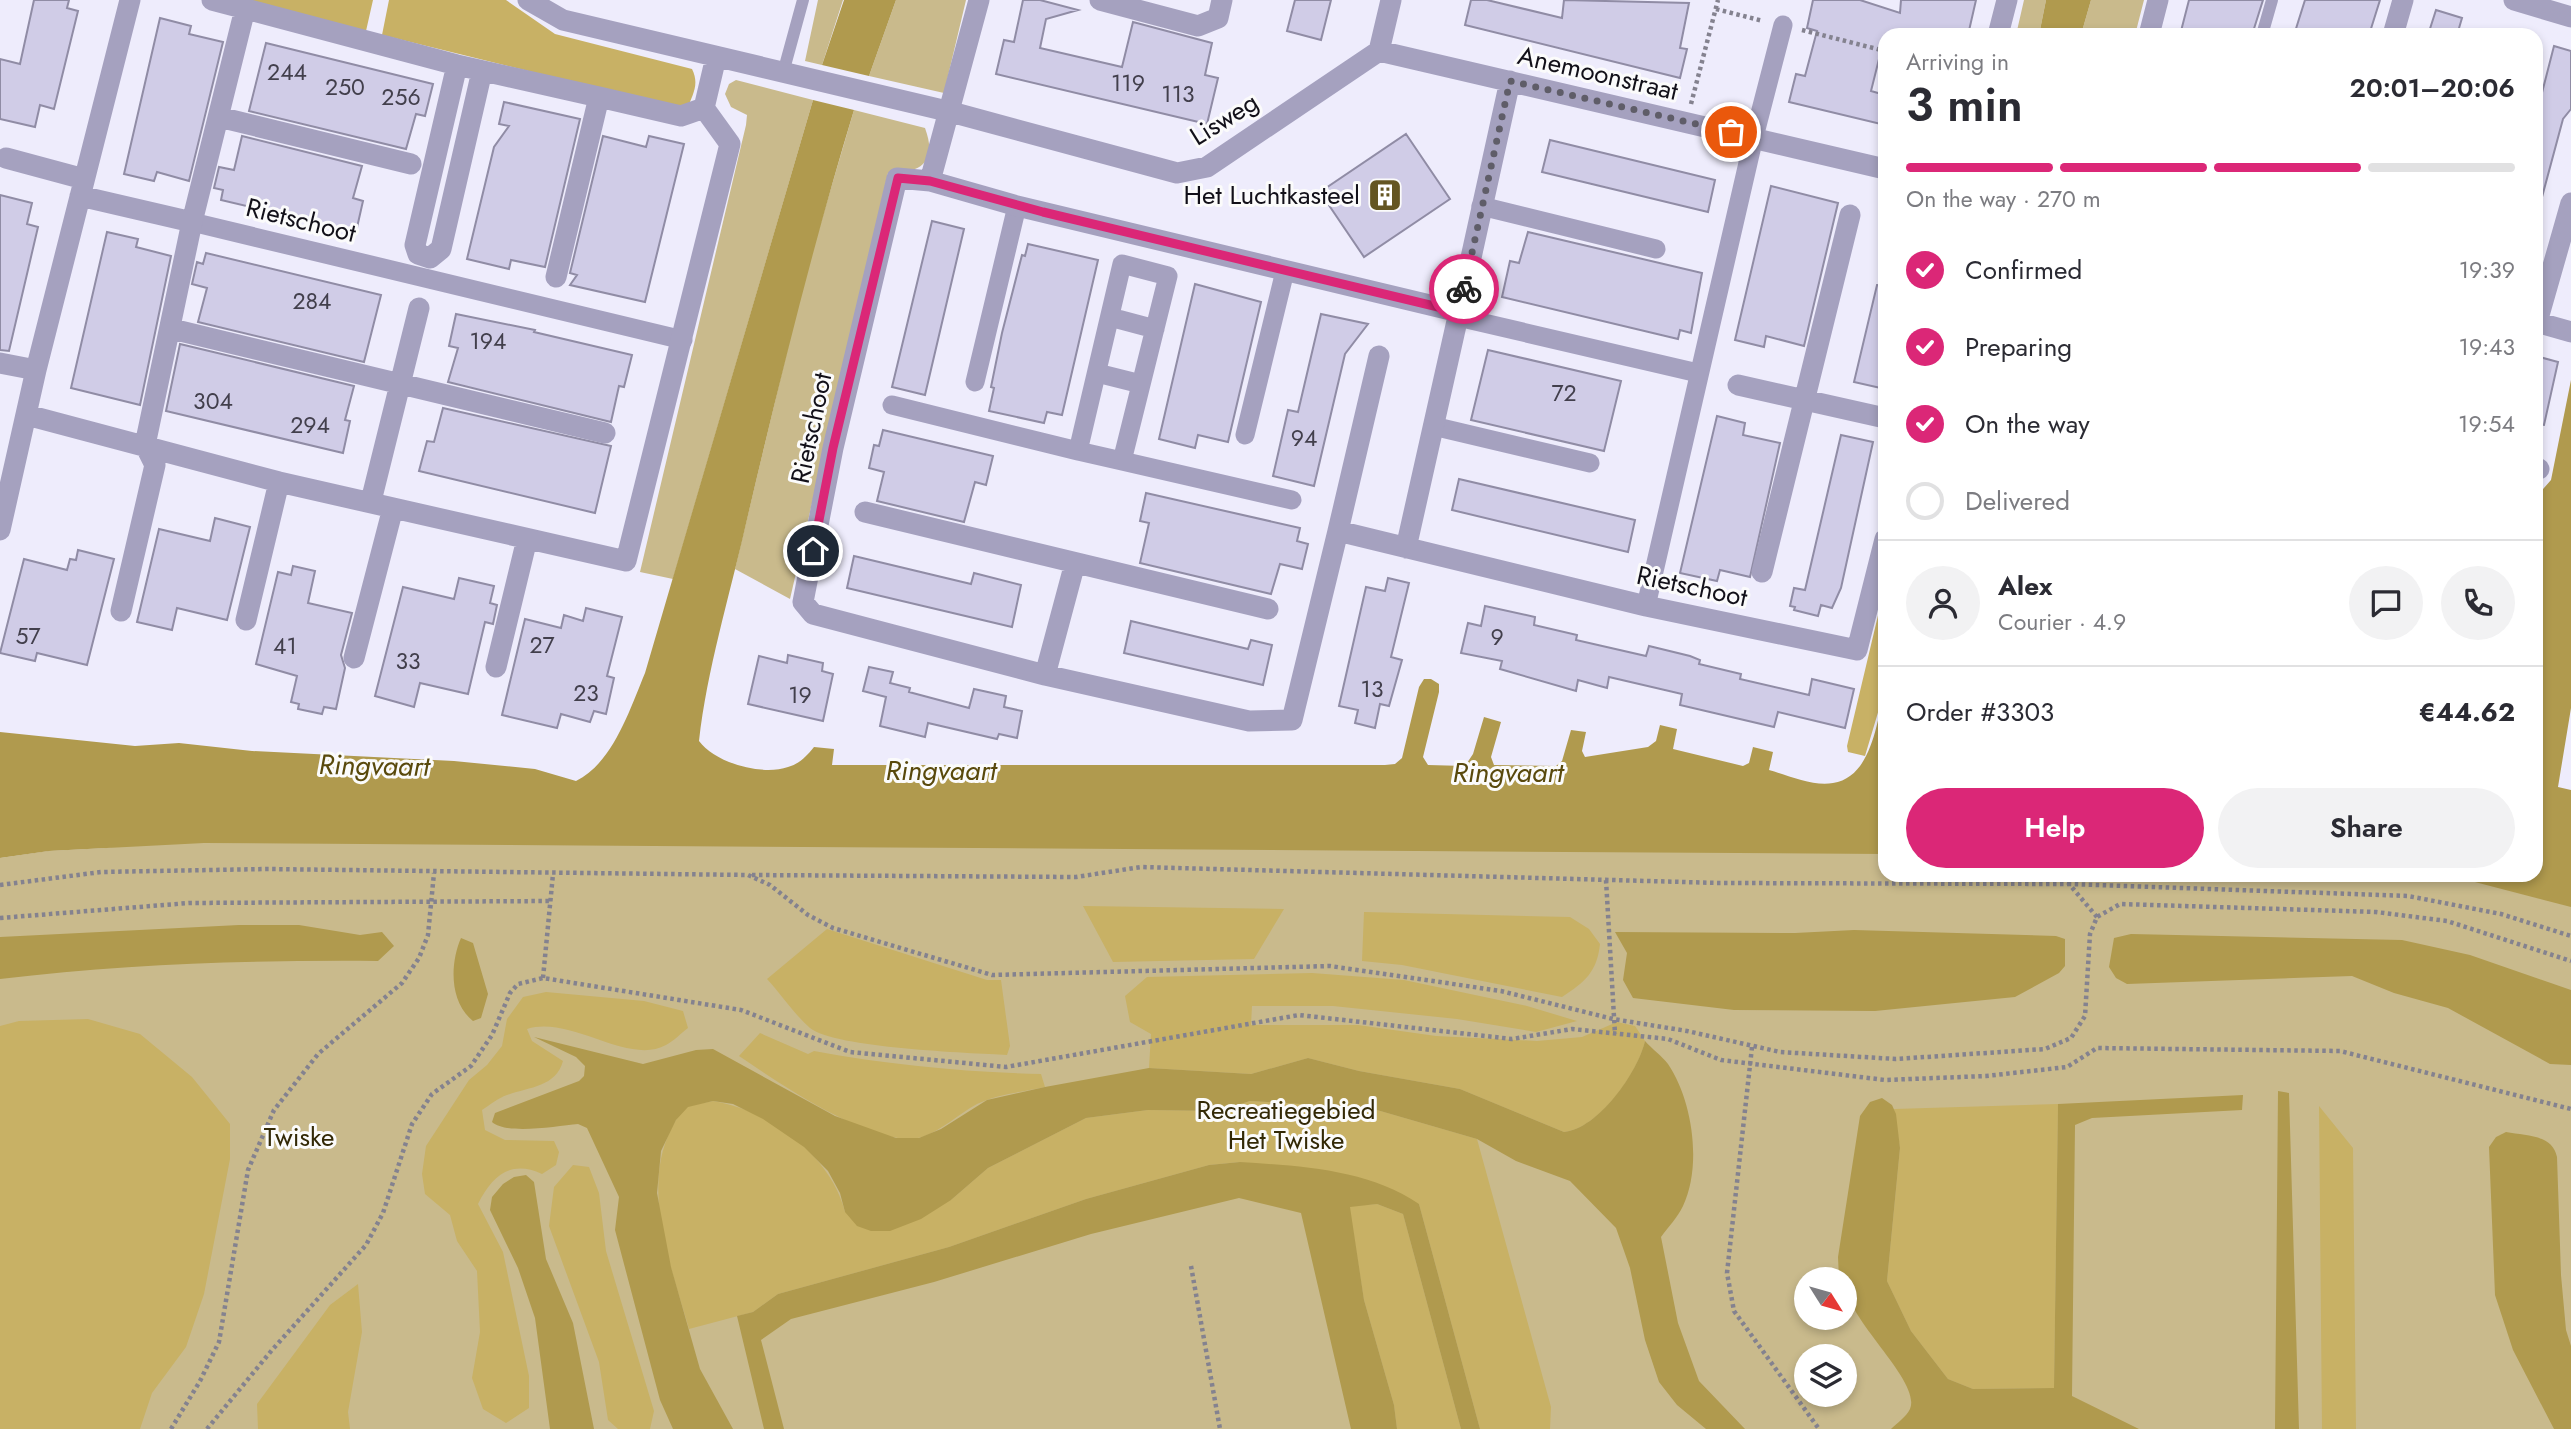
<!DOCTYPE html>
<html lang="en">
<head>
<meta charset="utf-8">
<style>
  body { margin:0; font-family:Jost,sans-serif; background:#f2f2f3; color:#2b2b33; height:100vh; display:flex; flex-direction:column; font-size:26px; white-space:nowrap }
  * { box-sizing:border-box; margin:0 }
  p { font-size:23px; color:#7c7c81 }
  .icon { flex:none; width:38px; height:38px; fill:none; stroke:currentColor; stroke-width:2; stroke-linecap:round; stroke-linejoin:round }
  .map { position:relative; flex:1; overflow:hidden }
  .panel { position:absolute; left:1878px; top:28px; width:665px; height:854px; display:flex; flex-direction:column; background:#fff; border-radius:21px; box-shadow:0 4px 10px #0003 }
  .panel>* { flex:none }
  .needle { width:46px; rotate:127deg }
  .fabs { position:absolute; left:1794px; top:1267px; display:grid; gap:14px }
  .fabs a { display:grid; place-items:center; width:63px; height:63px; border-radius:50%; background:#fff; box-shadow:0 4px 10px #0003; font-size:35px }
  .pin { position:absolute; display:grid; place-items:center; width:60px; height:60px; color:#fff; margin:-30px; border:4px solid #fff; border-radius:50%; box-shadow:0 2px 7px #0007 }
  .courier { position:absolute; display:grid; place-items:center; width:70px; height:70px; margin:-35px; border:5px solid #db2777; border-radius:50%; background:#fff; color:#222; box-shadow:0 2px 9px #0007 }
  .head em { font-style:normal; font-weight:600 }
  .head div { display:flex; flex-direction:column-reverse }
  .head { display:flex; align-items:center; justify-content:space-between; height:119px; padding:0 28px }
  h1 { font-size:46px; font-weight:600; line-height:52px }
  .bar { display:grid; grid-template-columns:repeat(4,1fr); gap:10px 7px; align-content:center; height:84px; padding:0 28px }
  .bar i { height:9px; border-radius:5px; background:#e1e1e2 }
  .bar .selected { background:#db2777 }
  .bar p { grid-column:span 4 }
  .line { display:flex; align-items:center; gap:18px; padding:0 28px; border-top:2px solid #e1e1e2 }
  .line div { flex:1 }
  .round { display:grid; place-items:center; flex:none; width:74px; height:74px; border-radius:37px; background:#f2f2f3 }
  ol { padding:0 28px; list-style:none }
  li { display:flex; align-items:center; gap:21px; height:77px }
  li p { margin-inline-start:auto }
  li .icon { padding:7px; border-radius:50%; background:#db2777; color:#fff; stroke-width:4 }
  li:last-child { color:#7c7c81 }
  li i { width:38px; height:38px; border:4px solid #e1e1e2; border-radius:50% }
  .button { display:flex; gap:14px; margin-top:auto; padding:14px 28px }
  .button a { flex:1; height:80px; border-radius:42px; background:#db2777; color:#fff; font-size:28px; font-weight:600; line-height:80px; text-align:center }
  .button a+a { background:#f2f2f3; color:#2b2b33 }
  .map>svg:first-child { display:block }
  .green { fill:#c9ba8c; fill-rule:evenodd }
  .forest { fill:#c8b165 }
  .water { fill:#b09a4e }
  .building { fill:#d0cce7; stroke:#908ca5; stroke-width:2 }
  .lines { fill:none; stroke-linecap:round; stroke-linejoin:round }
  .path { stroke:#84828f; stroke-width:4.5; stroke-dasharray:3.5 3.5; stroke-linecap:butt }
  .service { stroke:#a5a1bf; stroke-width:12 }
  .pedestrian { stroke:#a5a1bf; stroke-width:19 }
  .minor { stroke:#a5a1bf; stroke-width:21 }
  .done { stroke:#5f5d68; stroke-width:7; stroke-dasharray:0 12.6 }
  .route { stroke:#db2777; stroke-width:9 }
  .labels { text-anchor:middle; stroke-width:6; stroke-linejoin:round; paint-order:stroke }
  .number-label { font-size:23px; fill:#423f4c }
  .street-label { font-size:26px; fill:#121019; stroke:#fbfbfb }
  .poi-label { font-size:26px; fill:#121019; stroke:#fbfbfb; text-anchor:end }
  .park-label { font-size:26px; fill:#332906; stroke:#fbfbfb }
  .water-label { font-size:28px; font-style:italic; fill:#59490c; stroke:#fbfbfb }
</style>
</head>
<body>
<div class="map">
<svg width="2571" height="1429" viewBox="0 0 2571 1429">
  <rect width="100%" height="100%" fill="#eeecfc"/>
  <path class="green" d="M818,0H843L822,65L805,61Z
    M896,0H966L944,93L869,76Z
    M2024,0H2046L2039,35H2016Z
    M2091,0H2144L2135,35H2081Z
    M736,80L813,100L673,579L640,572L746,125L747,115L731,107L725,94L729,84Z
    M854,110L925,128C938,163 920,173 888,173L790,599L735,569L804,280Z
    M246,824L1885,836V875H2536L2571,867V1429H0V858L48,851L106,848ZM1806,1279H1844V1318H1806ZM1806,1356H1844V1395H1806Z"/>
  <path class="forest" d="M241,0H373L366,31Z
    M389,0H506L555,34L692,69C700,85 692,95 687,110L382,35Z
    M1885,586V689L1865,756L1848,752L1847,746Z
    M1083,906L1284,909L1254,959L1113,962Z
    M1364,912L1570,917L1589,929L1600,944C1597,972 1585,982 1562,997L1402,965L1362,961Z
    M827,929L987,980H1001L1010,1046L1007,1055C971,1053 834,1048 810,1028C794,1014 781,994 767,979Z
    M1312,973L1404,980L1527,1006L1577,1021L1536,1032L1457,1019L1333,1006H1252L1251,1025H1358L1436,1036L1537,1041L1582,1037L1617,1022L1635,1026L1645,1041C1638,1073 1598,1129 1564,1132L1460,1089L1359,1071L1308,1058L1251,1074L1149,1068L1151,1034L1130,1022L1125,996L1147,977Z
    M546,992L644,1001L683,1011L688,1028C681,1033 674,1041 666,1045C628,1066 571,1015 527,1029L532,1041L563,1061C556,1087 529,1087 507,1095C498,1098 490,1105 482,1110L485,1130L505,1140L554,1141L559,1152L556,1165L542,1174C511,1159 492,1176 478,1204L503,1252L529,1376V1408L506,1423L483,1409L472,1378L480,1332L477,1271L457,1241L450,1215L425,1194L422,1174L426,1146L469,1080L487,1065L502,1046L507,1019L523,997Z
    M88,1019L140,1034L192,1077L230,1124V1159L204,1294L186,1347L152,1393L140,1429H0V1026L19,1021Z
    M760,1033L808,1054L814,1051C889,1065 964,1072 1041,1074L1045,1087C1023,1092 998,1094 977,1104C958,1114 943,1130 922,1137C877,1151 776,1081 739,1056Z
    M713,1101C770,1110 831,1156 845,1212L951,1200L988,1168L1086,1118L1148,1110L1218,1111L1250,1101L1370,1108L1477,1139L1551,1407L1550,1429H1480L1419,1204L1240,1162L1209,1165L1086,1199L949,1247L778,1294L753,1312L689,1329C671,1266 641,1191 671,1129C675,1122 680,1112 687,1107C693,1103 706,1103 713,1101Z
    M2058,1104L2054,1388L1973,1389L1948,1379L1911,1331L1887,1281L1900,1148L1894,1109Z
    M2319,1106L2353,1148L2356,1429H2322Z
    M573,1165L589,1167L599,1193L606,1251L654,1411L650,1429H618L608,1420L599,1362L549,1226L554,1187Z
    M1377,1204L1403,1214L1461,1429H1397L1394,1405L1364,1300L1349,1206Z
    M358,1284L362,1332L348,1412L350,1429H258L257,1404L330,1305Z"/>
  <path class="water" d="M844,0H896L869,76L822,65Z
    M2046,0H2091L2081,35H2039Z
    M813,100L854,110C812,248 778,387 745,528C729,598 707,670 699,741C715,763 762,776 788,767C799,764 807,756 814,747L834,749L832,765H1385L1395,764L1402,758L1419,687L1424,679H1431L1439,684V692L1423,757L1428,765L1465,766L1473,754L1484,717L1501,722L1491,757L1494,765L1556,766L1562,761L1571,730L1586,732L1582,751L1585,757L1648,747L1656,741L1660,725L1677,729L1673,749L1743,766L1749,763L1753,747L1773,752L1769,770C1787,775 1814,787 1833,783C1872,777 1877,721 1885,689V854L204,843L49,851L0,858V732L135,746L179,743L252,751L454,761L535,769L576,781C613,763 630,709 645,673Z
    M2571,380V708L2558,787L2571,790V907L2448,875H2536V497L2551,480Z
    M239,925H299L360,935L382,932L394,946L378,961C251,960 126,964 0,979V937Z
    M1854,930L2056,936L2065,939V966L2059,973L2015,997L1875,1011L1734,1010L1633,998L1623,980L1627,953L1615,932L1795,933Z
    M2131,934L2402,940L2470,955L2571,990V1065L2550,1064L2448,1008L2394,993L2352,976L2127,984L2116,978L2109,967L2114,938Z
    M461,938L473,943L488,994L481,1018L473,1021C449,1002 450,963 461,938Z
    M534,1037L643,1064L696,1050L713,1049L835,1116L896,1138H919L941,1129L987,1100L1045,1087L1149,1068L1251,1074L1308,1058L1359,1071L1460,1089L1564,1132C1598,1129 1638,1072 1645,1041C1652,1049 1662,1056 1668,1064C1693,1101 1702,1166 1683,1206C1678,1217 1668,1227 1661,1237L1678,1323L1699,1381L1745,1429H1706L1677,1405L1659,1382L1645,1340L1630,1268L1616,1228L1570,1181L1516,1161L1477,1139L1370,1108L1250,1101L1218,1111L1148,1110L1086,1118L988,1168L951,1200L921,1219L890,1231H871L857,1226L845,1212L840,1193L828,1171L804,1147L763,1119L733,1104L713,1101L688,1107L676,1120L661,1151L657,1193L671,1267L700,1369L733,1429H673L660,1400L615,1230L619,1197L587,1128L578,1124C557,1126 506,1135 492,1122L495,1113L579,1081L584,1076L585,1066L576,1057Z
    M2278,1091L2289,1093L2299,1429H2275Z
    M2243,1095L2242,1110L2092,1118L2075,1125L2072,1396L2139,1429H1891C1897,1423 1906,1417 1910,1409C1922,1380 1844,1319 1844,1279H1839L1838,1257L1860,1116L1870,1102L1882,1098L1892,1105L1896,1114L1900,1148L1887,1281L1911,1331L1948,1379L1973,1389L2054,1388L2058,1104Z
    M2506,1132C2526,1136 2552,1134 2557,1157L2561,1275L2566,1330L2571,1346V1429H2554L2513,1350L2495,1295L2489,1147L2496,1137Z
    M1240,1162C1300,1166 1368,1169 1419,1204L1480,1429H1461L1403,1214L1377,1204L1350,1207L1364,1300L1394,1405L1397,1429H1351L1301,1213L1239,1198L1091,1234L934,1282L791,1319L761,1340L784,1429H764L737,1316L753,1312L778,1294L949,1247L1086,1199L1209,1165Z
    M526,1175L534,1182L546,1259L573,1323L594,1429H550L535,1318L518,1268L490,1210L492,1197L503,1184L514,1177Z"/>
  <path class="building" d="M34,0H69L67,8L78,11L54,109L40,105L35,127L0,119V59L20,64Z
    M1023,0H1040L1078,10L1046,19L1040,48L1122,67L1133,22L1212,43L1205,75L1218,78L1207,124L996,74L1004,40L1014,42Z
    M1295,0H1331L1321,40L1287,31Z
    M1471,0H1487L1562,18L1564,0L1689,3L1680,48L1687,49L1680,78L1465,25Z
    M1813,0H1860L1900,13L1901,0H1976L1968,35H1885L1871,91L1885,95V125L1789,102L1796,74L1805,76L1817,31L1807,28Z
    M2189,0H2263L2252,35H2180Z
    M2305,0H2380L2369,35H2294Z
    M2436,10L2462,18L2457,35H2428Z
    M160,18L191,26L189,34L223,42L189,181L157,172L154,181L124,174Z
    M266,43L433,84L425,116L416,114L406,149L249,111Z
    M2554,46L2571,51V109L2563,119L2542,197L2536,196V116Z
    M504,102L580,119L545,267L511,260L509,269L467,259L494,147L509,126L499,124Z
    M1406,134L1450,199L1364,257L1320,192Z
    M242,136L362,166L353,198L363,201L356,232L221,200L223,190L214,188L219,167L234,170Z
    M603,136L646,147L649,136L684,144L645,302L570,285L577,275L570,273Z
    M1550,140L1715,180L1708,212L1542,172Z
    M1771,186L1838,203L1804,346L1766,336L1764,347L1735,340Z
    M0,195L32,203L27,224L38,227L9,351L0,350Z
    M932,221L964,229L925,395L892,387Z
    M107,232L138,239L136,247L171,256L140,405L71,388Z
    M1528,232L1702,273L1691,333L1680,330L1678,339L1502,297L1510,261L1519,263Z
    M1028,244L1098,260L1062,415L1047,412L1044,423L989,411L994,388L991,387L1002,333L1022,255L1025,256Z
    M206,253L381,295L364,362L198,322L207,288L192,284L197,262L203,264Z
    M1195,284L1261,302L1228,442L1198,435L1195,448L1159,439Z
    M1877,285L1885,286V389L1854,382Z
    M456,314L535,330L534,332L632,355L624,387L619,386L611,422L448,382L458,348L449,346Z
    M1321,314L1368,324L1345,354L1314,486L1273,476L1288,410L1298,412Z
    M180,344L354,386L345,420L350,421L343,453L166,411Z
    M1488,350L1621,381L1604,451L1471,420Z
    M2536,356L2558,362L2544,425L2536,424Z
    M443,408L611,446L595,513L419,471L427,441L434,442Z
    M1717,416L1745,423L1743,435L1780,443L1750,577L1720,570L1717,581L1680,573Z
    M883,430L993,456L986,485L975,482L964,522L877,501L884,472L869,468L874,445L879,446Z
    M1841,435L1873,442L1841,588L1832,608L1821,605L1818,616L1794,610L1795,607L1790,606L1794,588L1805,590Z
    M1459,479L1635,520L1628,552L1452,510Z
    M1146,493L1300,528L1297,541L1308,544L1302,569L1280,564L1271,594L1140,563L1149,523L1140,521Z
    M215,518L250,527L227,620L177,608L172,630L137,622L159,529L210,541Z
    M78,550L114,559L87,665L37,653L35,661L0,653L24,559L67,570L70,559L76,560Z
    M854,556L971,584L974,573L1021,585L1012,627L847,588Z
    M293,566L315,571L308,603L352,613L341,655L345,668L336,709L324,707L322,714L298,709L299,704L291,702L297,676L256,664L278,572L291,575Z
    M459,578L494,586L490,603L497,605L493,624L485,622L468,694L420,683L414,707L375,696L403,587L454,599Z
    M1388,578L1409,583L1391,657L1402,660L1389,706L1380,704L1375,728L1355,723L1358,710L1339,706L1366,587L1385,591Z
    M1485,606L1535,617L1534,625L1577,635L1576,640L1646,656L1649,646L1690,656L1700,660L1699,664L1741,674L1740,679L1809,695L1812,679L1854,689L1845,728L1778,712L1774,727L1680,705L1682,694L1609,677L1607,688L1578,680L1576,691L1500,669L1502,661L1461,653L1468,623L1481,626Z
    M586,608L622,617L607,676L614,678L606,714L594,711L590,722L561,714L557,728L502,715L525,619L561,628L564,615L583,621Z
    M1131,621L1248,649L1251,640L1272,645L1263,685L1124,653Z
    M788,655L823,663L822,671L833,674L823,721L748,704L759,656L787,663Z
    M869,667L893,672L890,683L910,688L909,692L969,708L974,689L1006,696L1004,707L1022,711L1017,738L999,734L997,739L928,723L925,737L880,726L886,697L863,691Z"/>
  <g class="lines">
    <path class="path" d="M1716,9L1763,21
      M1802,30L1885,51
      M1691,104L1718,0
      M752,875L1076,877L1141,867L1720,883L2069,884
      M1606,880L1615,1034
      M0,885L101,872L266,869L748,875L770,885L808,915L833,928L992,975L1330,966L1501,991L1613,1019L1687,1031L1780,1052L1896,1059L2045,1049L2071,1038L2085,1016L2090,934L2097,917L2120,904L2376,912L2447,921L2571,961
      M2097,917L2069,884L2408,896L2501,914L2571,936
      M0,918L189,903L551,901
      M543,978L553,874
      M1752,1047L1727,1273L1734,1311L1819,1429
      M1191,1266L1220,1429
      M171,1429L200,1381L219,1342L248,1170L274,1110L318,1054L402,983L419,958L428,935L434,873
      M207,1429L272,1350L366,1245L383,1213L412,1124L432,1094L471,1066L492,1035L510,993L518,984L543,978L741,1010L850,1052L1006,1067L1299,1015L1512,1039L1572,1029L1668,1039L1721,1060L1885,1080L1986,1076L2067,1067L2097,1048L2340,1051L2571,1109"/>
    <path class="service" d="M2262,35L2272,0
      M783,73L803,0"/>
    <path class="pedestrian" d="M1481,206L1656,249
      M192,222L683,340
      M1122,264L1168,276L1122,461L1078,451Z
      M1110,317L1155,329
      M1458,317L1698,373
      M1097,373L1141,384
      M975,382L1017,206
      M892,405L1078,451
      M1433,426L1590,463
      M1245,435L1285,271
      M1122,461L1292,500
      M1646,606L1754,137L1783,25"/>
    <path class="minor" d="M212,0L457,65L599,97L556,277
      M528,0L563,20L951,112L1177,173L1207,167L1379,51L1391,0
      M1100,0L1198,26L1218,18L1222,0
      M2514,0L2571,17
      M1998,35L2007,0
      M2149,35L2158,0
      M2393,35L2403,0
      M1379,51L1885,169
      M457,65L415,245L418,254L430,258L441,249L482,71
      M1510,81L1459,312L1017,206L930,181L897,178L833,448L803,602L813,614L1045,675L1249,721L1292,720L1338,531L1646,606L1857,650L1885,539
      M599,97L681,116L704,108
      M219,117L411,164
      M6,158L84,179
      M930,181L979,0
      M80,196L192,222
      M2536,322L2571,332
      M2537,322L2571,203
      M172,329L605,433
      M0,363L36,370
      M1738,385L1885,418
      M27,415L279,482L626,561L730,144L704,108L716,57
      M2536,470L2539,469
      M371,501L419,308
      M865,512L1268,609
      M0,530L36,370L130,0
      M1338,531L1379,356
      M1406,548L1459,312
      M1762,572L1850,215
      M121,611L155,465L145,445L192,222L245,9
      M246,620L279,482
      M354,658L393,508
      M496,667L527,539
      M1045,675L1075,563"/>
  </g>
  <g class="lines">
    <path class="done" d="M1464,289L1510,81L1731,132"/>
    <path class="route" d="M813,551L833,448L898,178L930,181L1043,212L1459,312L1464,289"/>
  </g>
  <defs>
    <g id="building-square" transform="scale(1.75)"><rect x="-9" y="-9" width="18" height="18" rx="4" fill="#645522" stroke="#fbfbfb"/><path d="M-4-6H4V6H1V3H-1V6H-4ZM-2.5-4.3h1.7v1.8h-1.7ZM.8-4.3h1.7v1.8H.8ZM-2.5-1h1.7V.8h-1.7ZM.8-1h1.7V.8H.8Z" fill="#fff"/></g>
  </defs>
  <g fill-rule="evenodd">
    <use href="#building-square" x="1385" y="195"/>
  </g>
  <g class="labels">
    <g class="number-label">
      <text x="287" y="80">244</text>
      <text x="1128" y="91">119</text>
      <text x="345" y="95">250</text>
      <text x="1178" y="102">113</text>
      <text x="401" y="105">256</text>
      <text x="312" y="309">284</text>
      <text x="488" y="349">194</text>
      <text x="1564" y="401">72</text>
      <text x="213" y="409">304</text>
      <text x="310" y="433">294</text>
      <text x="1304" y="446">94</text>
      <text x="28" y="644">57</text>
      <text x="1497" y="645">9</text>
      <text x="542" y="653">27</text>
      <text x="285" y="654">41</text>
      <text x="408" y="669">33</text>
      <text x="1372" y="697">13</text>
      <text x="586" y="701">23</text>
      <text x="800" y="703">19</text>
    </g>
    <g class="street-label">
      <text transform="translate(1598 73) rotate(13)" y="9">Anemoonstraat</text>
      <text transform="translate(1224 119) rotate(-32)" y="9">Lisweg</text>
      <text transform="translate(301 220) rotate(14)" y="9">Rietschoot</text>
      <text transform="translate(811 428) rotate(-78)" y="9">Rietschoot</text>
      <text transform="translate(1692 586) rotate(12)" y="9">Rietschoot</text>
    </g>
    <g class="poi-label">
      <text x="1360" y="204">Het Luchtkasteel</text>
    </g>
    <g class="park-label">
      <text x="1286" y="1119">Recreatiegebied<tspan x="1286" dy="30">Het Twiske</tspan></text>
      <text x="299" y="1146">Twiske</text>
    </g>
    <g class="water-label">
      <text transform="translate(374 765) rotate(1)" y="10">Ringvaart</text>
      <text x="941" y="780">Ringvaart</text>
      <text x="1508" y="782">Ringvaart</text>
    </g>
  </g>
</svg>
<div class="fabs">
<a><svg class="needle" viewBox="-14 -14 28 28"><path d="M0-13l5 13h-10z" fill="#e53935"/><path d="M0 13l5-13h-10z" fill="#7c7c81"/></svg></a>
<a><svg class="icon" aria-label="layers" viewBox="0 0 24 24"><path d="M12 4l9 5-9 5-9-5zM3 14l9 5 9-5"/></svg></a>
</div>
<div class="pin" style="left:1731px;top:132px;background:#ea580c"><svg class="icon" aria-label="bag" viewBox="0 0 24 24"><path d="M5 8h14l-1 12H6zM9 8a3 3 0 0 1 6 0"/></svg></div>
<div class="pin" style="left:813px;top:551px;background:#1f2937"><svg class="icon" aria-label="home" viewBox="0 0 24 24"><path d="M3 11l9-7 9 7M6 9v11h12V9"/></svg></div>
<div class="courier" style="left:1464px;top:289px"><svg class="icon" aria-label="bike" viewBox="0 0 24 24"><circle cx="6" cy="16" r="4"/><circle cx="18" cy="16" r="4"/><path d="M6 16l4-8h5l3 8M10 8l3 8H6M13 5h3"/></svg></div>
<section class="panel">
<div class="head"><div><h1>3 min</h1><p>Arriving in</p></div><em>20:01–20:06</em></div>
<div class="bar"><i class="selected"></i><i class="selected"></i><i class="selected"></i><i></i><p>On the way · 270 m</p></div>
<ol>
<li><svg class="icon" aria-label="check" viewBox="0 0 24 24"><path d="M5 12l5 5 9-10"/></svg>Confirmed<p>19:39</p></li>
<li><svg class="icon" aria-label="check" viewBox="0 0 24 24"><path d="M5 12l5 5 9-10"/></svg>Preparing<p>19:43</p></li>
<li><svg class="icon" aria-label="check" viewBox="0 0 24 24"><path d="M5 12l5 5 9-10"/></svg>On the way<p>19:54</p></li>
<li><i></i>Delivered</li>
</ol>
<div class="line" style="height:126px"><a class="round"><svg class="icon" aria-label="person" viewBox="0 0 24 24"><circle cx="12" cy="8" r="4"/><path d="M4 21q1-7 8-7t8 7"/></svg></a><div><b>Alex</b><p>Courier · 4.9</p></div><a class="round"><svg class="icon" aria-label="chat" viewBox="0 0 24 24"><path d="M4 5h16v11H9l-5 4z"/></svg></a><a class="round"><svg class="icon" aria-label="phone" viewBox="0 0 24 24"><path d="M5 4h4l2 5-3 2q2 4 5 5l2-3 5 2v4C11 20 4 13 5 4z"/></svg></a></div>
<div class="line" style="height:91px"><div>Order #3303</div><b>€44.62</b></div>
<div class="button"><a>Help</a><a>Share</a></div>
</section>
</div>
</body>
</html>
